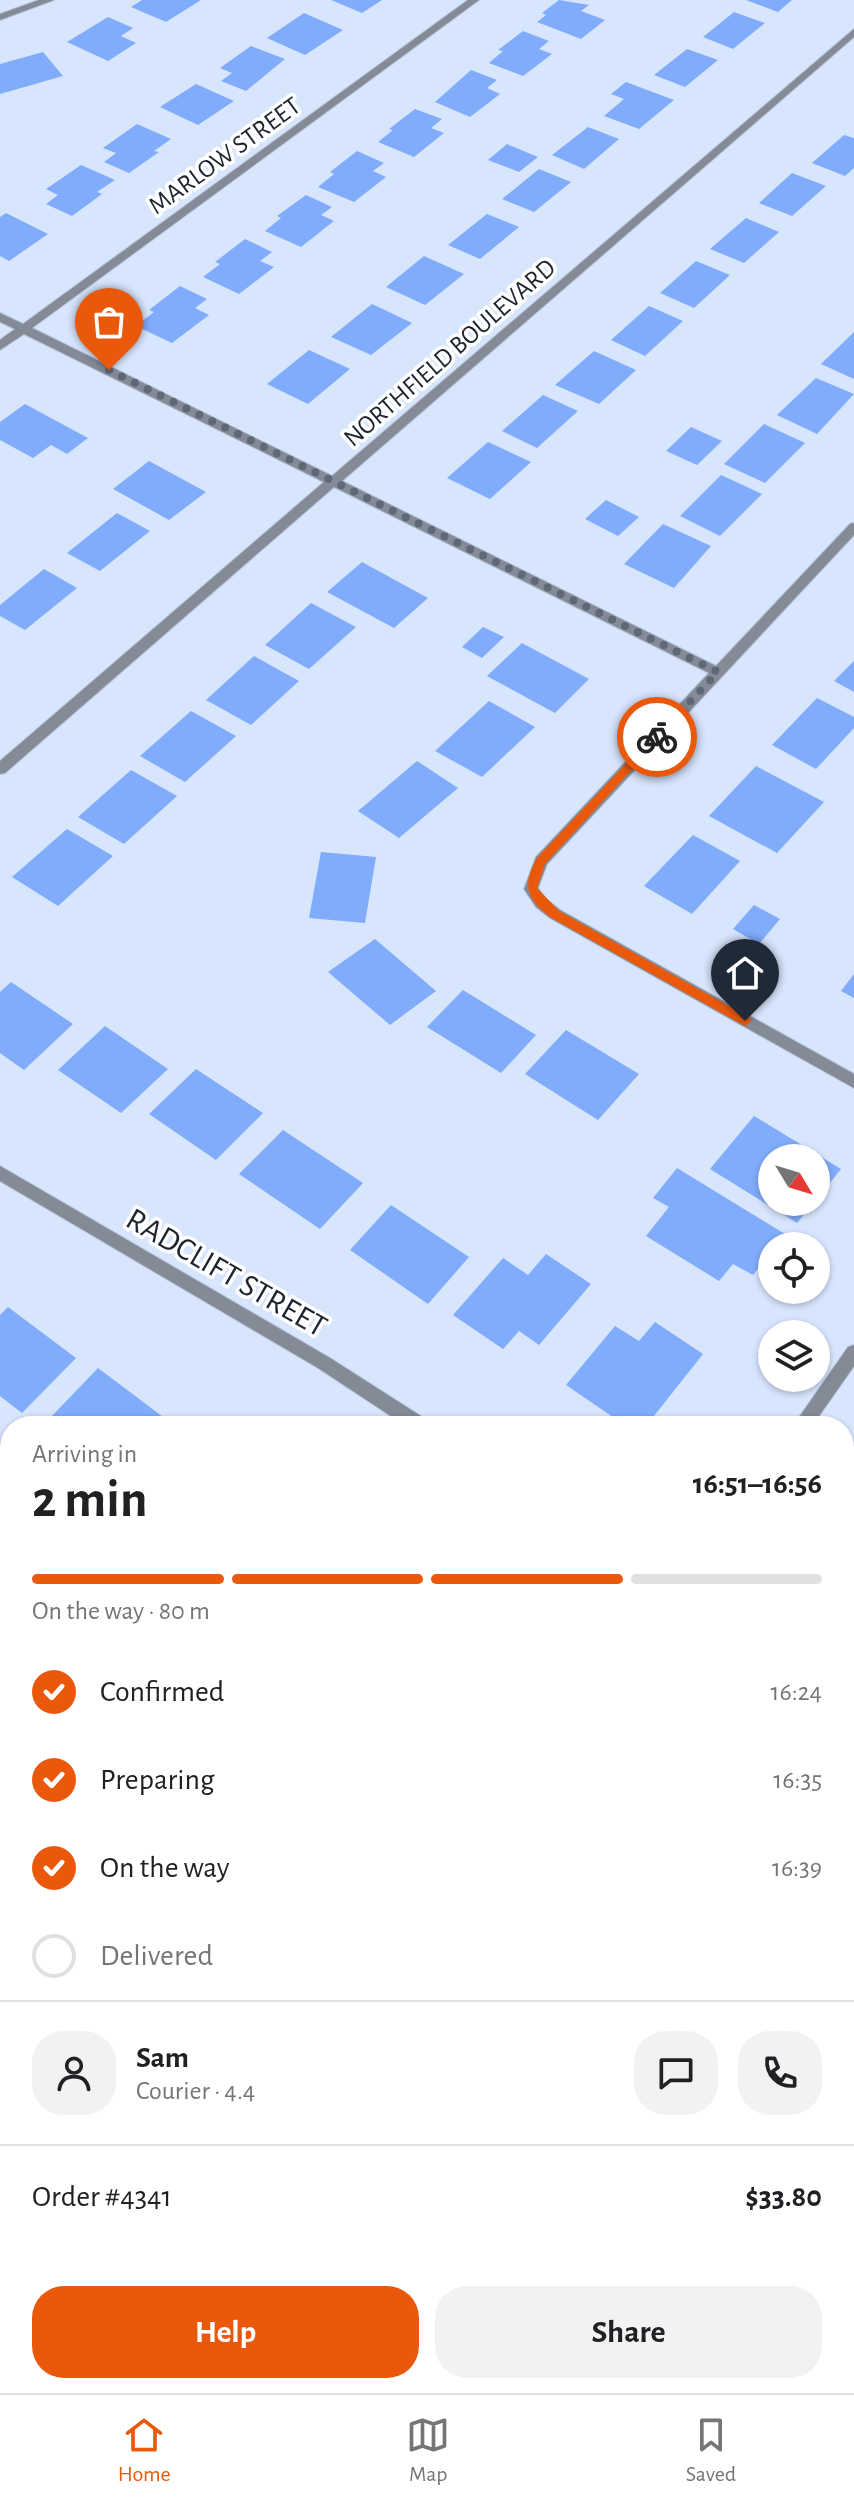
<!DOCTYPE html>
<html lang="en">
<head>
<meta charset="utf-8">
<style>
  body { margin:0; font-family:"Alegreya Sans",sans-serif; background:#f2f2f2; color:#202124; height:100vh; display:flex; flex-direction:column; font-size:30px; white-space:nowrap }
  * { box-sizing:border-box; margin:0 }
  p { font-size:26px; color:#757577 }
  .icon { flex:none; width:44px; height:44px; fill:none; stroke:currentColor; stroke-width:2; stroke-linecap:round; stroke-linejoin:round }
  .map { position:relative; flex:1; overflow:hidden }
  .panel { position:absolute; left:0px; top:1416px; width:854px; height:978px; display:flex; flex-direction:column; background:#fff; border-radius:32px 32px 0 0; box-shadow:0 2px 6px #0004 }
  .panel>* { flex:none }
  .needle { width:52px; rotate:128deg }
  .tools { position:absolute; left:758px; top:1144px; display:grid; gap:16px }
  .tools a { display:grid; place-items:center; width:72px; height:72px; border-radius:50%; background:#fff; box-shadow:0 2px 6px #0004; font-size:40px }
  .pin { position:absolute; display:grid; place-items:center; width:68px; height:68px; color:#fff; margin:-82px -34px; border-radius:50% 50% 50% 0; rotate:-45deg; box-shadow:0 0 8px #0007 }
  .pin .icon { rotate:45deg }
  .courier { position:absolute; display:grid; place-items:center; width:80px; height:80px; margin:-40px; border:6px solid #ea580c; border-radius:50%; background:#fff; color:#222; box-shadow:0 2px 10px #0007 }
  .head em { font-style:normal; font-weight:600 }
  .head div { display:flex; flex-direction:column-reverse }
  .head { display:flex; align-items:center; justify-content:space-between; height:136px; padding:0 32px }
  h1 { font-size:52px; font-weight:600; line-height:60px }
  .bar { display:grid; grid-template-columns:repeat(4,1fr); gap:12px 8px; align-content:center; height:96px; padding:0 32px }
  .bar i { height:10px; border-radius:6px; background:#e0e0e0 }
  .bar .current { background:#ea580c }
  .bar p { grid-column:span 4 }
  .line { display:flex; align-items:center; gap:20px; padding:0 32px; border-top:2px solid #e0e0e0 }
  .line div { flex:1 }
  .round { display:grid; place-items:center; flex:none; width:84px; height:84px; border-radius:32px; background:#f2f2f2 }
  ol { padding:0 32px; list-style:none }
  li { display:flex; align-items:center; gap:24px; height:88px }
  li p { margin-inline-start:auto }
  li .icon { padding:8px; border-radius:50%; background:#ea580c; color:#fff; stroke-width:4 }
  li:last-child { color:#757577 }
  li i { width:44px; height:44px; border:4px solid #e0e0e0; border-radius:50% }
  .action { display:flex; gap:16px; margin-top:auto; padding:16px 32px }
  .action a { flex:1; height:92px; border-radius:32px; background:#ea580c; color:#fff; font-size:32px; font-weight:600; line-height:92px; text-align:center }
  .action a+a { background:#f2f2f2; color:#202124 }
  .menu { display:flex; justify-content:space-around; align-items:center; height:112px; border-top:2px solid #e0e0e0; background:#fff; font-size:22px; color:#757577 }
  .menu a { display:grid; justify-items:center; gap:4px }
  .menu .current { color:#ea580c }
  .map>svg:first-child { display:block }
  .built { fill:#c4d9fd }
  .green { fill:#a7c2f1 }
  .building { fill:#80acfb }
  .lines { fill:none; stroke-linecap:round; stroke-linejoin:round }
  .minor-casing { stroke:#b6c2d8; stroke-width:2 }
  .minor { fill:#848b97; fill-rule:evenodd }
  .route { fill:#ea580c }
  .done { stroke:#5f6877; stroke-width:8; stroke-dasharray:0 14.4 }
  .labels { text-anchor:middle; stroke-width:7; stroke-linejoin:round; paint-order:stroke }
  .far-street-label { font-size:26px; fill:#1e242f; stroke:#fff }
  .street-label { font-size:32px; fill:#1e242f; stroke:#fff }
</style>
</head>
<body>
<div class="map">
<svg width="854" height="2393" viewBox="0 0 854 2393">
  <rect width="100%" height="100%" fill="#d7e5fd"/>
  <path class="built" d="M0,1553L10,1561V2384H674L669,2393H0Z"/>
  <path class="green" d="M106,2384H393L387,2393H111Z"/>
  <path class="building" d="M142,0H201L166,22L131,7Z
    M331,0H382L362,13Z
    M559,0L589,5L581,11L605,20L581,39L537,22L546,15L542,13Z
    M746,0H792L778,12Z
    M734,12L765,23L733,49L703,37Z
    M304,13L343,30L305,55L267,38Z
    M108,17L133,28L121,36L136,43L108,61L67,42Z
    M523,31L549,41L539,49L552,54L523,76L489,63L503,51L498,50Z
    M251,46L285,59L246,91L221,81L232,73L220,68Z
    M687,49L718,60L685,87L654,75Z
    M43,52L63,76L0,94V64Z
    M471,70L497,80L487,88L500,94L470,117L435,102Z
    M626,82L674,100L639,129L604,116L624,99L611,94Z
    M196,84L234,101L198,125L160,107Z
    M415,109L442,119L431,128L444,133L414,157L378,142L393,130L389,129Z
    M137,124L171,139L154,151L159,152L129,173L104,162L116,153L103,148Z
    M588,127L619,139L584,169L552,155Z
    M844,135L854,138V168L845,176L812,163Z
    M507,144L538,157L519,172L488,160Z
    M357,151L384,163L373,171L386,177L354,202L318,187L334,174L330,172Z
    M81,165L115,180L97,192L102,194L72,216L46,204L58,195L46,189Z
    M539,169L571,182L534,212L502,199Z
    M792,173L826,186L792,216L759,203Z
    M306,195L332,207L321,215L334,221L301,247L265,231L281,218L277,216Z
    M6,213L48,234L9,261L0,256V217Z
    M487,214L519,227L480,259L448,245Z
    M746,218L779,232L744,263L710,249Z
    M245,239L272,252L260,261L274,267L239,294L203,277L220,264L215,262Z
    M424,256L464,274L425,305L386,287Z
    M696,261L730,275L694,308L660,293Z
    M180,286L207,299L195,308L209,315L172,343L136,326L154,312L149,310Z
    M372,304L412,323L371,355L331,337Z
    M649,306L683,321L645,356L611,340Z
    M854,332V379L821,364Z
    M309,350L350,369L308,404L267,384Z
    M594,351L636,370L599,404L555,385Z
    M816,378L854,394L817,434L777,415Z
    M543,395L578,411L537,448L502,431Z
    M25,404L88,438L67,454L51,445L33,458L0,440V422Z
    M764,424L805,443L765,483L724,464Z
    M691,427L722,441L697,465L666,451Z
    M488,442L531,462L490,499L447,478Z
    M149,461L206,492L169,520L113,489Z
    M721,475L762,494L720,536L680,516Z
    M606,500L639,517L618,536L585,519Z
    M117,513L150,531L100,571L67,553Z
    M663,524L711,546L674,588L624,564Z
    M362,562L428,598L394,628L327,592Z
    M44,569L77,588L25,630L0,616V605Z
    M311,603L356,627L309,669L265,645Z
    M483,627L504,637L482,658L462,647Z
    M522,643L589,679L555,713L487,676Z
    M254,656L299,681L251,725L206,700Z
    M854,661V692L834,681Z
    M817,698L854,717V728L816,769L772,745Z
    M489,701L535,727L482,777L435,751Z
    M191,711L236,736L185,782L140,756Z
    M417,761L458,788L399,838L358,811Z
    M756,766L824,802L777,853L709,816Z
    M131,770L177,796L124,844L78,817Z
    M67,829L113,856L58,906L12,877Z
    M693,835L740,861L692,914L644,886Z
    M321,852L376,857L365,923L309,918Z
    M754,905L780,919L759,944L733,929Z
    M375,939L436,991L390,1025L328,972Z
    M854,974V998L841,991Z
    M11,982L73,1024L24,1070L0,1053V992Z
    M463,990L536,1035L501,1073L427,1027Z
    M105,1026L168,1069L121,1113L58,1070Z
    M566,1030L639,1074L598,1120L525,1074Z
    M196,1069L263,1113L216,1160L149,1114Z
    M754,1116L841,1169L816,1200V1158H772V1202H814L797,1223L710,1169Z
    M283,1130L363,1183L320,1229L239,1174Z
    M677,1168L785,1234L753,1275L733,1264L719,1281L646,1236L669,1207L653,1198Z
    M391,1205L469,1257L428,1304L350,1250Z
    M546,1254L591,1284L539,1345L519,1331L503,1349L453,1315L503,1258L528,1275Z
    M8,1307L76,1358L22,1413L0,1396V1315Z
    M655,1322L703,1354L646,1426H626L566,1385L615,1326L639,1341Z
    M98,1368L171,1423L61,1426L50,1418Z
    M844,1919L854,1929V2025L844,2036Z"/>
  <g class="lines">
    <g class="minor-casing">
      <path id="minor" d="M39,0H54L0,20V14Z
        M468,0H479L32,328L332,476L854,29V37L342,481L716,666L850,524L854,523V535L547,864L538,888L546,899L560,910L854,1074V1088L550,918L536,907L524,889L536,857L709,673L334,487L5,773L0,774V761L324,482L24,334L0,350V340L15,329L0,322V313L23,324Z
        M0,1166L330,1358L427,1420L430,1426H406L318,1368L0,1181Z
        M854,1345V1366L812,1426H793L848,1347Z
        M844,1700L854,1705V1725L844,1720Z
        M854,2244V2276L852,2281L844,2284V2252L846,2247Z
        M770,2384H793L789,2393H766Z"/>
    </g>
    <use href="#minor" class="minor"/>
  </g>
  <path class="route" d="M653,735L662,737L545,864L537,888L559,911L750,1018L751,1021L745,1026L550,917C526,898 522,885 537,858Z"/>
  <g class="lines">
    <path class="done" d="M109,370L718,672L657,737"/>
  </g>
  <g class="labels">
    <g class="far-street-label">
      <text transform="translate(224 155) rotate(-36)" y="9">MARLOW STREET</text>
      <text transform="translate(449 352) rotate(-41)" y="9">NORTHFIELD BOULEVARD</text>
    </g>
    <g class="street-label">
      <text transform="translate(227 1272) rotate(30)" y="11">RADCLIFT STREET</text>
    </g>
  </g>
</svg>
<div class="tools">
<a><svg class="needle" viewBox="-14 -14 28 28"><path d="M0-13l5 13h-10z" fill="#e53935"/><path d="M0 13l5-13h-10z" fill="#757577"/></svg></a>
<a><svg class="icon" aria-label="locate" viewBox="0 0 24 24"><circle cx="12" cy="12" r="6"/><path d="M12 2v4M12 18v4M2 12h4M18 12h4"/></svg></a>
<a><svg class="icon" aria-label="layers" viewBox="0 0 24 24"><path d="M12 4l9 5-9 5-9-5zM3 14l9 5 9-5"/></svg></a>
</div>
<div class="pin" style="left:109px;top:370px;background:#ea580c"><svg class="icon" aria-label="bag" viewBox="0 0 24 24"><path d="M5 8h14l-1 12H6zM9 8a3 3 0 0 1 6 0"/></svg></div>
<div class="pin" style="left:745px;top:1021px;background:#1f2937"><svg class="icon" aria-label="home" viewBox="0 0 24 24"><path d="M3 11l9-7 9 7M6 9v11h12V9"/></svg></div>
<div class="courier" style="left:657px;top:737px"><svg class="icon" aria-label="bike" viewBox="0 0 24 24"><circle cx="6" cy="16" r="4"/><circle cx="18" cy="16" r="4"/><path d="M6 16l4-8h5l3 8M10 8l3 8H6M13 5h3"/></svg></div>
<section class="panel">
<div class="head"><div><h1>2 min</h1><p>Arriving in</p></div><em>16:51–16:56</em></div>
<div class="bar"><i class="current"></i><i class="current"></i><i class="current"></i><i></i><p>On the way · 80 m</p></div>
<ol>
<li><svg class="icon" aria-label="check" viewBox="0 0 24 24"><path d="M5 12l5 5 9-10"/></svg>Confirmed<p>16:24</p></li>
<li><svg class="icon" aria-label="check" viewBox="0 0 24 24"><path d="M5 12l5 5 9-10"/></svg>Preparing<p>16:35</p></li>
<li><svg class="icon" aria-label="check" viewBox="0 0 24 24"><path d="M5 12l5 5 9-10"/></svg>On the way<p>16:39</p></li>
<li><i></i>Delivered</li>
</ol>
<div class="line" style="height:144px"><a class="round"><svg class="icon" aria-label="person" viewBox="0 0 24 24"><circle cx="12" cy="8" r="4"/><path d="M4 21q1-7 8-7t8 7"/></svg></a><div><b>Sam</b><p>Courier · 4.4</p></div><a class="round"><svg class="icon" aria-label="chat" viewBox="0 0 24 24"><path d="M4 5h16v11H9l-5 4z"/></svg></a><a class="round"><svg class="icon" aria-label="phone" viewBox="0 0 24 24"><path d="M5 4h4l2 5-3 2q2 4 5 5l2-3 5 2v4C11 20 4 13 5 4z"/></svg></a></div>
<div class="line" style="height:104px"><div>Order #4341</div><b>$33.80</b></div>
<div class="action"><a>Help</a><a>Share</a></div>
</section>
</div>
<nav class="menu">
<a class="current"><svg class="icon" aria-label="home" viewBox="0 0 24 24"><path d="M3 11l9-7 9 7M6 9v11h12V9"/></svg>Home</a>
<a><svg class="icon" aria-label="map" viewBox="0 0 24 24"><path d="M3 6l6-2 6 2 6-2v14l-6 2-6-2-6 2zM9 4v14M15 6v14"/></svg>Map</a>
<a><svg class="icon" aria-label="saved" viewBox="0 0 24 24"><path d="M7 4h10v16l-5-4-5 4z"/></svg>Saved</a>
</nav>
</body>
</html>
